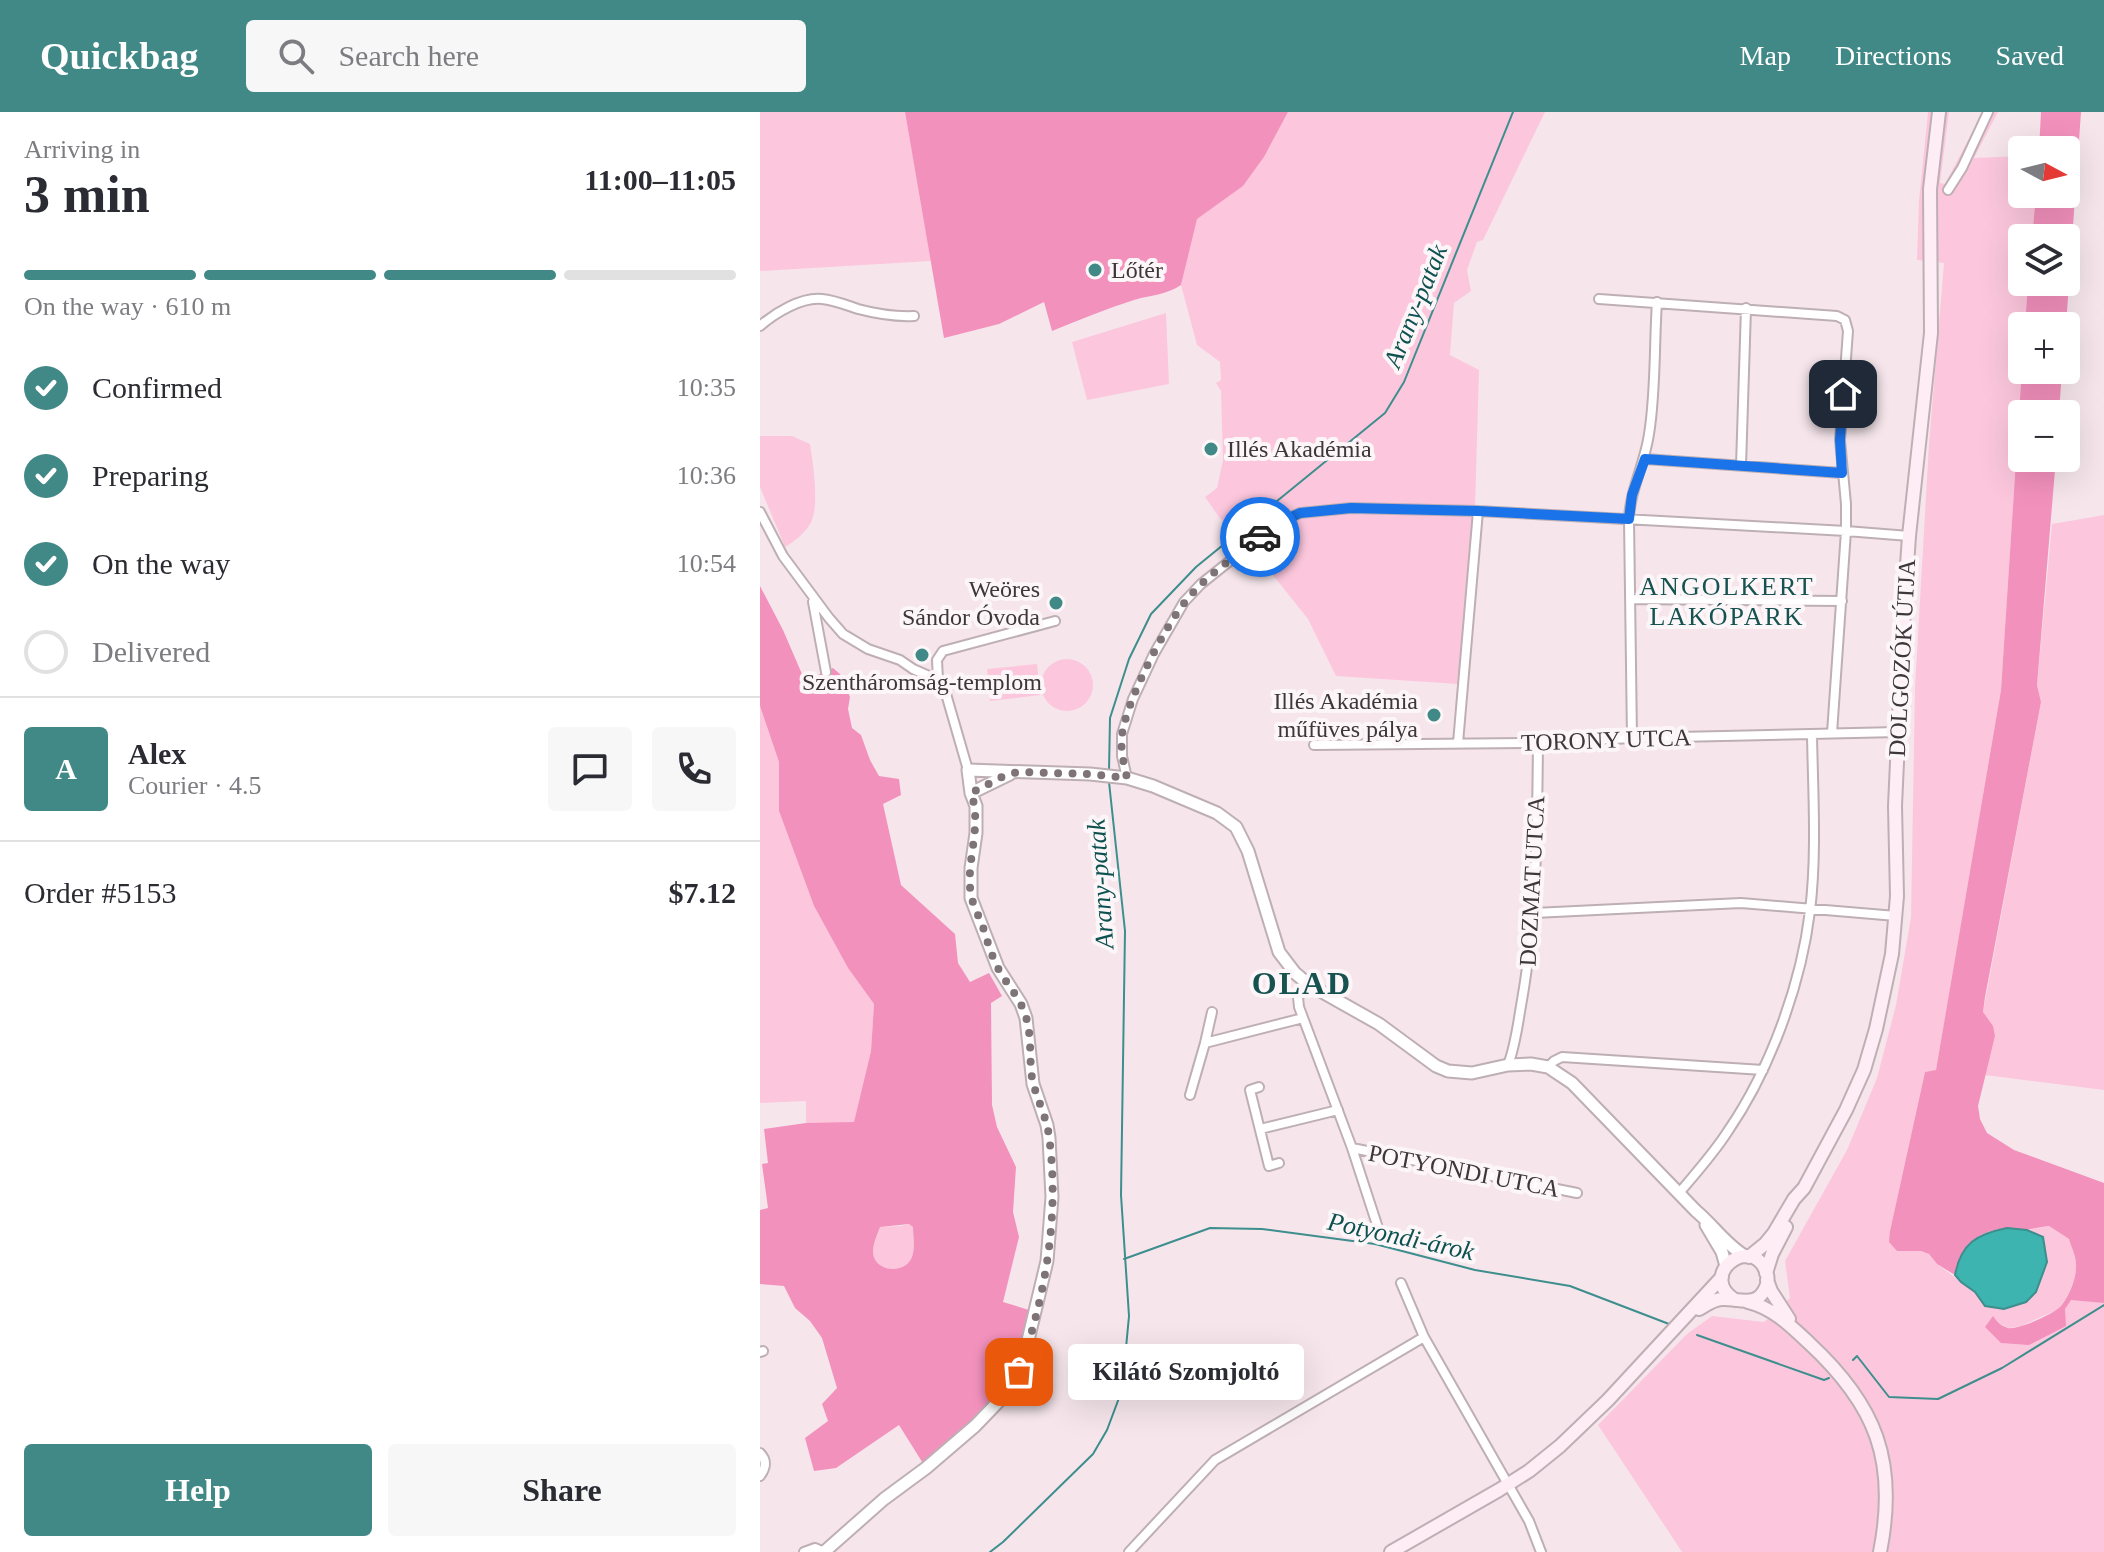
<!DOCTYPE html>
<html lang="en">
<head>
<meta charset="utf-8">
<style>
  body { margin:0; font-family:Georgia,serif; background:#f7f7f7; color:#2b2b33; height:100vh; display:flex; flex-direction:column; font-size:30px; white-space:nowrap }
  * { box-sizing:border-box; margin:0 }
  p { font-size:26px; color:#7c7c81 }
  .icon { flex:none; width:44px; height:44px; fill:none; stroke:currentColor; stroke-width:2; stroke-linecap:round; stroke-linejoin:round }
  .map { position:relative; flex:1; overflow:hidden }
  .details { display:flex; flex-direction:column; background:#fff; width:760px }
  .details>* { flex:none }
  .needle { width:52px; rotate:97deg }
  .controls { position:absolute; left:1248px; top:24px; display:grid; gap:16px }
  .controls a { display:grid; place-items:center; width:72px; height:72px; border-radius:8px; background:#fff; box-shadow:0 8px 32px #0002; font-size:40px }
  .pin { position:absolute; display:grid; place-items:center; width:68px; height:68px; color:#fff; margin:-34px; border-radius:16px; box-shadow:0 4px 12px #0006 }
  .courier { position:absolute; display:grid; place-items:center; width:80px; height:80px; margin:-40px; border:6px solid #1a73e8; border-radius:50%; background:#fff; color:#222; box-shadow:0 2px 10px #0007 }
  .bubble { position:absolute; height:56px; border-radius:8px; background:#fff; box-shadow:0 8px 32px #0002; font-size:26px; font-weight:800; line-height:56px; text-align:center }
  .overview em { font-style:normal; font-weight:800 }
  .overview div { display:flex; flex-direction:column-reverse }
  .overview { display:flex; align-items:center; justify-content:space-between; height:136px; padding:0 24px }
  h1 { font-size:52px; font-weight:800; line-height:60px }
  .bar { display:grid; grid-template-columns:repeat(4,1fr); gap:12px 8px; align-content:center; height:96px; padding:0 24px }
  .bar i { height:10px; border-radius:6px; background:#e1e1e2 }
  .bar .selected { background:#418986 }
  .bar p { grid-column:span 4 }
  .line { display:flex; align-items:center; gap:20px; padding:0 24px; border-top:2px solid #e1e1e2 }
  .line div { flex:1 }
  .round { display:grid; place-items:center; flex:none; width:84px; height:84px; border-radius:8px; background:#f7f7f7 }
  ol { padding:0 24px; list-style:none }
  li { display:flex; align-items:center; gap:24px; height:88px }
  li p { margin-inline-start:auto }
  li .icon { padding:8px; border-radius:50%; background:#418986; color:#fff; stroke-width:4 }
  li:last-child { color:#7c7c81 }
  li i { width:44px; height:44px; border:4px solid #e1e1e2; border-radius:50% }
  .primary-button { display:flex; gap:16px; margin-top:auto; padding:16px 24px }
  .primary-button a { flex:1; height:92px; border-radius:8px; background:#418986; color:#fff; font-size:32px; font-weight:800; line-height:92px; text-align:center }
  .primary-button a+a { background:#f7f7f7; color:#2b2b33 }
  header { display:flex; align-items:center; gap:48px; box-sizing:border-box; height:112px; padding:0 40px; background:#418986; color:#fff }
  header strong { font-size:38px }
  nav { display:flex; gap:44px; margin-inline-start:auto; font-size:28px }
  .search { width:560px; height:72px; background:#f7f7f7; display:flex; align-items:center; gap:20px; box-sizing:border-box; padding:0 28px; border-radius:8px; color:#7c7c81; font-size:30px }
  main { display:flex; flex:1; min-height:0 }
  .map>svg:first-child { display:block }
  .green { fill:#fcc7dd }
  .forest { fill:#f391bd; fill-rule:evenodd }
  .water { fill:#3db4b0; stroke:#3d8e8d; stroke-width:2 }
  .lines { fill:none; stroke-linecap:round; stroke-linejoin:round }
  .stream { stroke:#3d8e8d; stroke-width:2 }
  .minor-casing { stroke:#beafb4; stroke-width:12 }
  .tertiary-casing { stroke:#beafb4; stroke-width:15 }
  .secondary-casing { stroke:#beafb4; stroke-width:16 }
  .minor { stroke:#fff; stroke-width:8 }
  .tertiary { stroke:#fff; stroke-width:11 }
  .secondary { stroke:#feedf4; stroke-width:12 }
  .done { stroke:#7e7478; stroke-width:8; stroke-dasharray:0 14.4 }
  .route { stroke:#1a73e8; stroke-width:10 }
  .poi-dot { fill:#418986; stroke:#fdf6f9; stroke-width:3 }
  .labels { text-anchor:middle; stroke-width:8; stroke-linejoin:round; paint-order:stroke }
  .poi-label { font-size:24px; fill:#3e373a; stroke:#fdf6f9; text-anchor:start }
  .street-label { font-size:24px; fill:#3e373a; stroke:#fdf6f9 }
  .water-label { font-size:26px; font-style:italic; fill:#0d5250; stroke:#fdf6f9 }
  .neighbourhood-label { font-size:26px; letter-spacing:2px; fill:#155250; stroke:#fdf6f9 }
  .district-label { font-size:32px; font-weight:bold; letter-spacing:2px; fill:#155250; stroke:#fdf6f9 }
</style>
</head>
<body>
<header>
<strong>Quickbag</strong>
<div class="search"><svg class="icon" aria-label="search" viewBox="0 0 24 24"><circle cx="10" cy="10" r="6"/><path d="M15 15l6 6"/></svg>Search here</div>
<nav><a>Map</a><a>Directions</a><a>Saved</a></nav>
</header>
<main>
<section class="details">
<div class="overview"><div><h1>3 min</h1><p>Arriving in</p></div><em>11:00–11:05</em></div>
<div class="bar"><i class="selected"></i><i class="selected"></i><i class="selected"></i><i></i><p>On the way · 610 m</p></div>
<ol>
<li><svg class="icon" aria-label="check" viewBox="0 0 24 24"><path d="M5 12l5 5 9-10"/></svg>Confirmed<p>10:35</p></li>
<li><svg class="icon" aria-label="check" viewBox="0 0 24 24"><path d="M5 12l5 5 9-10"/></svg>Preparing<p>10:36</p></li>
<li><svg class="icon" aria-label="check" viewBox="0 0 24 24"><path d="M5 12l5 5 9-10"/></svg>On the way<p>10:54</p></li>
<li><i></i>Delivered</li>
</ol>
<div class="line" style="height:144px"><b class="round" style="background:#418986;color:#fff">A</b><div><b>Alex</b><p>Courier · 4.5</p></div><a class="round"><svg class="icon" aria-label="chat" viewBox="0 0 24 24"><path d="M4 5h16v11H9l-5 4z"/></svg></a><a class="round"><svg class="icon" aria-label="phone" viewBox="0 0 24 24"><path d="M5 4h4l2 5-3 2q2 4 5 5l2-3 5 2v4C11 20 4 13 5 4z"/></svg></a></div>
<div class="line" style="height:104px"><div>Order #5153</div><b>$7.12</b></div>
<div class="primary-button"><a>Help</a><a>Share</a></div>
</section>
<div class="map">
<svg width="1344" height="1440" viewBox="0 0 1344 1440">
  <rect width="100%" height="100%" fill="#f6e6ec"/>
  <path class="green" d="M0,0H145L171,149L0,159Z
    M528,0H785L723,128L717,130L707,158L711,179L694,191L690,243L719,258L715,396L698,572L576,564L548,507L492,437L459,405L445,385L457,376L463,348L461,279L456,271L461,268L460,250L437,233L421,173L436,107L483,74L504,45Z
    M1168,0H1189L1180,71L1185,72L1223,0H1238L1214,46L1262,44V82H1276L1272,126H1262V170H1268L1265,214H1262V256L1241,578L1176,959L1165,960L1130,1119L1137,1139H1161L1169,1142L1177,1152L1215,1180L1225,1194L1276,1180L1287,1150L1283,1125L1267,1118L1289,1114L1309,1127L1317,1152L1314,1168L1308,1183L1299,1197L1261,1214L1249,1216L1238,1211L1241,1231L1305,1197L1311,1187L1344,1191V1440H922L838,1313L927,1222L952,1204L1004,1210L1030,1186L1025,1149L1087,1038L1117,966L1136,893L1151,805L1155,575L1169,332L1184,151L1157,148L1159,89Z
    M406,201L409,272L327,288L312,230Z
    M0,324H32L50,332C53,351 59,390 52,408C48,419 34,430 25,435L0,375Z
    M1344,403V978L1225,963L1235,924L1223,900L1281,590L1277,573L1292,412Z
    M281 573a26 26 0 1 1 52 0a26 26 0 1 1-52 0Z
    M277,552L280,583L230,589L227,557Z
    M0,594L19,650V699L54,794L88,856L114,892L111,939L94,1011H46V989L0,991Z
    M150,1112L153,1115C153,1123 155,1133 153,1141C150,1164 114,1162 113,1140C113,1132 117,1123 120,1115L140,1114Z"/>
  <path class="forest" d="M145,0H528L504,45L483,74L437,107L421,173C407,183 390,183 374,188C346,197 319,208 292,219L284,190L239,212L184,226Z
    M1281,0H1321L1306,214H1265L1268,170H1306V126H1272L1276,82H1306V38H1279Z
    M1262,256V258H1302L1299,302H1262V346H1296L1277,573L1281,590L1225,885L1223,900L1233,914L1235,924L1218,994L1220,1007L1227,1021L1254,1038L1344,1071V1191L1311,1188L1305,1197L1306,1214L1269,1233L1241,1231L1225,1215L1233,1204C1236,1209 1241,1214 1248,1216C1258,1218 1294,1202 1301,1194C1309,1184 1317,1166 1316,1152C1316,1144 1311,1135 1309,1127L1289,1114C1281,1115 1272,1117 1265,1118C1258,1118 1252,1116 1246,1116C1216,1119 1200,1135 1195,1163L1177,1152L1169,1142L1161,1139H1137L1129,1130L1130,1119L1165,960L1176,958L1241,578Z
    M0,474L23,518L45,569L73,556L80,562L90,585L88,597L92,616L101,623L110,648L119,664L139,667L141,683L123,692L141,773L195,822L198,851L210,870L229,861L242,884L231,891L232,993L237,1015L256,1055L253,1100L259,1125L243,1190L269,1198L261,1233L245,1229L233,1266L244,1276L214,1311L164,1353L139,1313L76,1356L54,1359L45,1326L68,1309L62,1292L77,1276L62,1226L50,1209L35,1196L24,1174L0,1172V1098L8,1096L2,1052L8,1051L4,1017L46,1011L94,1010L111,939L114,892L88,856L54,794L19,699V650L0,594ZM149,1112L153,1115C153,1124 155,1133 153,1141C150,1163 114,1162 113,1140C113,1132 117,1123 120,1115Z"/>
  <path class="water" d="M1247,1116L1267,1118L1283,1125L1287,1150L1276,1180L1266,1190L1244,1197L1225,1194L1215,1180L1201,1170L1195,1163C1201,1131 1217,1122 1247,1116Z"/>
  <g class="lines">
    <path class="stream" d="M349,659L350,606L369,547L391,502L436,455L625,301L644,270L753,0
      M364,1147L450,1116L502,1117L615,1132L715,1158L810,1174L909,1212
      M937,1223L1064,1268L1069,1266
      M1093,1248L1097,1244L1129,1285L1178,1287L1242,1256L1344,1193
      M230,1440L243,1430L333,1342L347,1318L362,1278L369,1204L361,1083L365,819L349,670"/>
    <g class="minor-casing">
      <path id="minor" d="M1188,78L1202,56L1228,0
        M839,187L1077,204L1085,208L1088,219L1080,328L1086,392V419L1072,621
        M0,214C15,201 41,185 62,187C74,188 86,193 98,197C117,202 134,205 154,204
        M885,347L1082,361
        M981,354L986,196
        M0,400L23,444L69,506L83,522L108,537L140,548L153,557L178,568L184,575L208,658
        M870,487L1082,489
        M53,490L66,560
        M178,568L177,548L183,539L295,509
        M872,626L869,407C870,378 885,351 889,322C896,279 894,234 897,190
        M698,631L718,399
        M554,633L778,631L872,626L1138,620
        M367,666L362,644V622L373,587L394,542L424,490L441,472L516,412L540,401L591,396L718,399L1086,419L1149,424
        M774,801L981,791L1136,804
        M548,872L538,885L539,895L592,1036L620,1122
        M445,931L452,900
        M748,953C756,932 758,910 762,888C777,802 777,717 778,631
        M788,955L794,949L802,945L1003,958
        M499,975L490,978L509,1054L519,1051
        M430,983L445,931L543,906
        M500,1017L578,998
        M592,1036L817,1081
        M919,1081C936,1061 954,1041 968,1019C1010,958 1041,873 1050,799C1057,741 1053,681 1052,623
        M641,1171L664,1225L769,1409L781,1440
        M0,1240L3,1239
        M0,1341C7,1348 6,1356 0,1364
        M44,1440L55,1436L64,1440
        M369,1440L455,1348L664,1225"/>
    </g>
    <g class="tertiary-casing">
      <path id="tertiary" d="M211,681L250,662
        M946,1113L962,1140L966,1154
        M64,1440L124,1387L166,1356L215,1314L241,1287L254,1269L264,1245L287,1149L292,1085L289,1026L287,1013L273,972L266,906L261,892L238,856L211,786V756L216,721V694L211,681L208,658L330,662L367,666L393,674L457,701L476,715L488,739L519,840L535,861L548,872L619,912L676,954L688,959L712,961L748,953L771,952L788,955L812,971L936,1099C953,1113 966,1133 985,1144"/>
    </g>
    <g class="secondary-casing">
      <path id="secondary" d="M989,1145L1005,1132L1014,1121L1034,1087L1044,1076L1086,998L1104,958L1116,917L1132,842L1137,784L1135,694L1144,497L1149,424L1171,221L1170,77L1179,0
        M1006,1161L1012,1142L1026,1115
        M1007,1168L1011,1179L1029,1207
        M988,1190C1013,1196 1031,1214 1049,1231C1116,1293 1138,1349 1120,1440
        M939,1197C946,1193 954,1187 962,1187C978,1186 997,1197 1006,1175C1008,1170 1008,1163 1005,1157C989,1123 937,1164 975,1188
        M631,1440L739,1378L769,1359L800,1334L848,1288L962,1165"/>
    </g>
    <use href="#minor" class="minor"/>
    <use href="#tertiary" class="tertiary"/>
    <use href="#secondary" class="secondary"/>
  </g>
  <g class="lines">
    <path class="done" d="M259,1260C285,1186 300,1103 289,1025C287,1005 276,986 272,966C269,946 272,925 266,905C261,887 248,874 239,858C231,844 227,827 222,812C218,803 213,793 211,783C205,749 223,715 211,681L242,665L257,660L330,662L367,666C364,652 360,638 362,623C366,590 404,516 425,490C445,464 475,445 500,425"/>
    <path class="route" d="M500,425L516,412L540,401L591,396L718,399L869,407L872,383L885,347L1082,361L1080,328L1083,282"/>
  </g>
  <g class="poi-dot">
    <circle cx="335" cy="158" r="8"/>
    <circle cx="451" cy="337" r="8"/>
    <circle cx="296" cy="491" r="8"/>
    <circle cx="162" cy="543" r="8"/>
    <circle cx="674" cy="603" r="8"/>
  </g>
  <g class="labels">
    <g class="poi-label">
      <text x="351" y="166">Lőtér</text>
      <text x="467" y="345">Illés Akadémia</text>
      <text x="280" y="485" text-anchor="end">Weöres<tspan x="280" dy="28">Sándor Óvoda</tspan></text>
      <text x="162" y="578" text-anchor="middle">Szentháromság-templom</text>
      <text x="658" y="597" text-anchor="end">Illés Akadémia<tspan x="658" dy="28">műfüves pálya</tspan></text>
    </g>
    <g class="street-label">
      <text transform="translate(1142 546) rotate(-87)" y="8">DOLGOZÓK ÚTJA</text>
      <text transform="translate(846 628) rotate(-2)" y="8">TORONY UTCA</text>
      <text transform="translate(772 769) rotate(-87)" y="8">DOZMAT UTCA</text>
      <text transform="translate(704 1059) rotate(11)" y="8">POTYONDI UTCA</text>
    </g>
    <g class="water-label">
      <text transform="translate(655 194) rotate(-68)" y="9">Arany-patak</text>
      <text transform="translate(340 772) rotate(-94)" y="9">Arany-patak</text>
      <text transform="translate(641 1124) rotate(12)" y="9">Potyondi-árok</text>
    </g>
    <g class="neighbourhood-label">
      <text x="967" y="483">ANGOLKERT<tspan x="967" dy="30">LAKÓPARK</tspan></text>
    </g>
    <g class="district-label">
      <text x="542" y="882">OLAD</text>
    </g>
  </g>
</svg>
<div class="controls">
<a><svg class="needle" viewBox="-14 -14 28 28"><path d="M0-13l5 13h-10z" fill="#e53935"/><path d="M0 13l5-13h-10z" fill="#7c7c81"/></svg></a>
<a><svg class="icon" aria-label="layers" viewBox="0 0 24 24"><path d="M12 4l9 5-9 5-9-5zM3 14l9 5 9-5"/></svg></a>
<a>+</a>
<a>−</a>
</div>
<div class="pin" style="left:259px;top:1260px;background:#ea580c"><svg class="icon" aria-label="bag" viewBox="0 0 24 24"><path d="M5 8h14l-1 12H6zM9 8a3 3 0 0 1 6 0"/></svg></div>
<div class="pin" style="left:1083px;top:282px;background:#1f2937"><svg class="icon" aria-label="home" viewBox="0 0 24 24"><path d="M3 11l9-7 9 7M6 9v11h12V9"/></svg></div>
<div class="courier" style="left:500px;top:425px"><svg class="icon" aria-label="car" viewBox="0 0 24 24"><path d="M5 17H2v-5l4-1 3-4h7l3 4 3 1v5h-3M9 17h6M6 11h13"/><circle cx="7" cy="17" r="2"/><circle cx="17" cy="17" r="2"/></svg></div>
<div class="bubble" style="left:308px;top:1232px;width:236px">Kilátó Szomjoltó</div>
</div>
</main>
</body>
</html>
